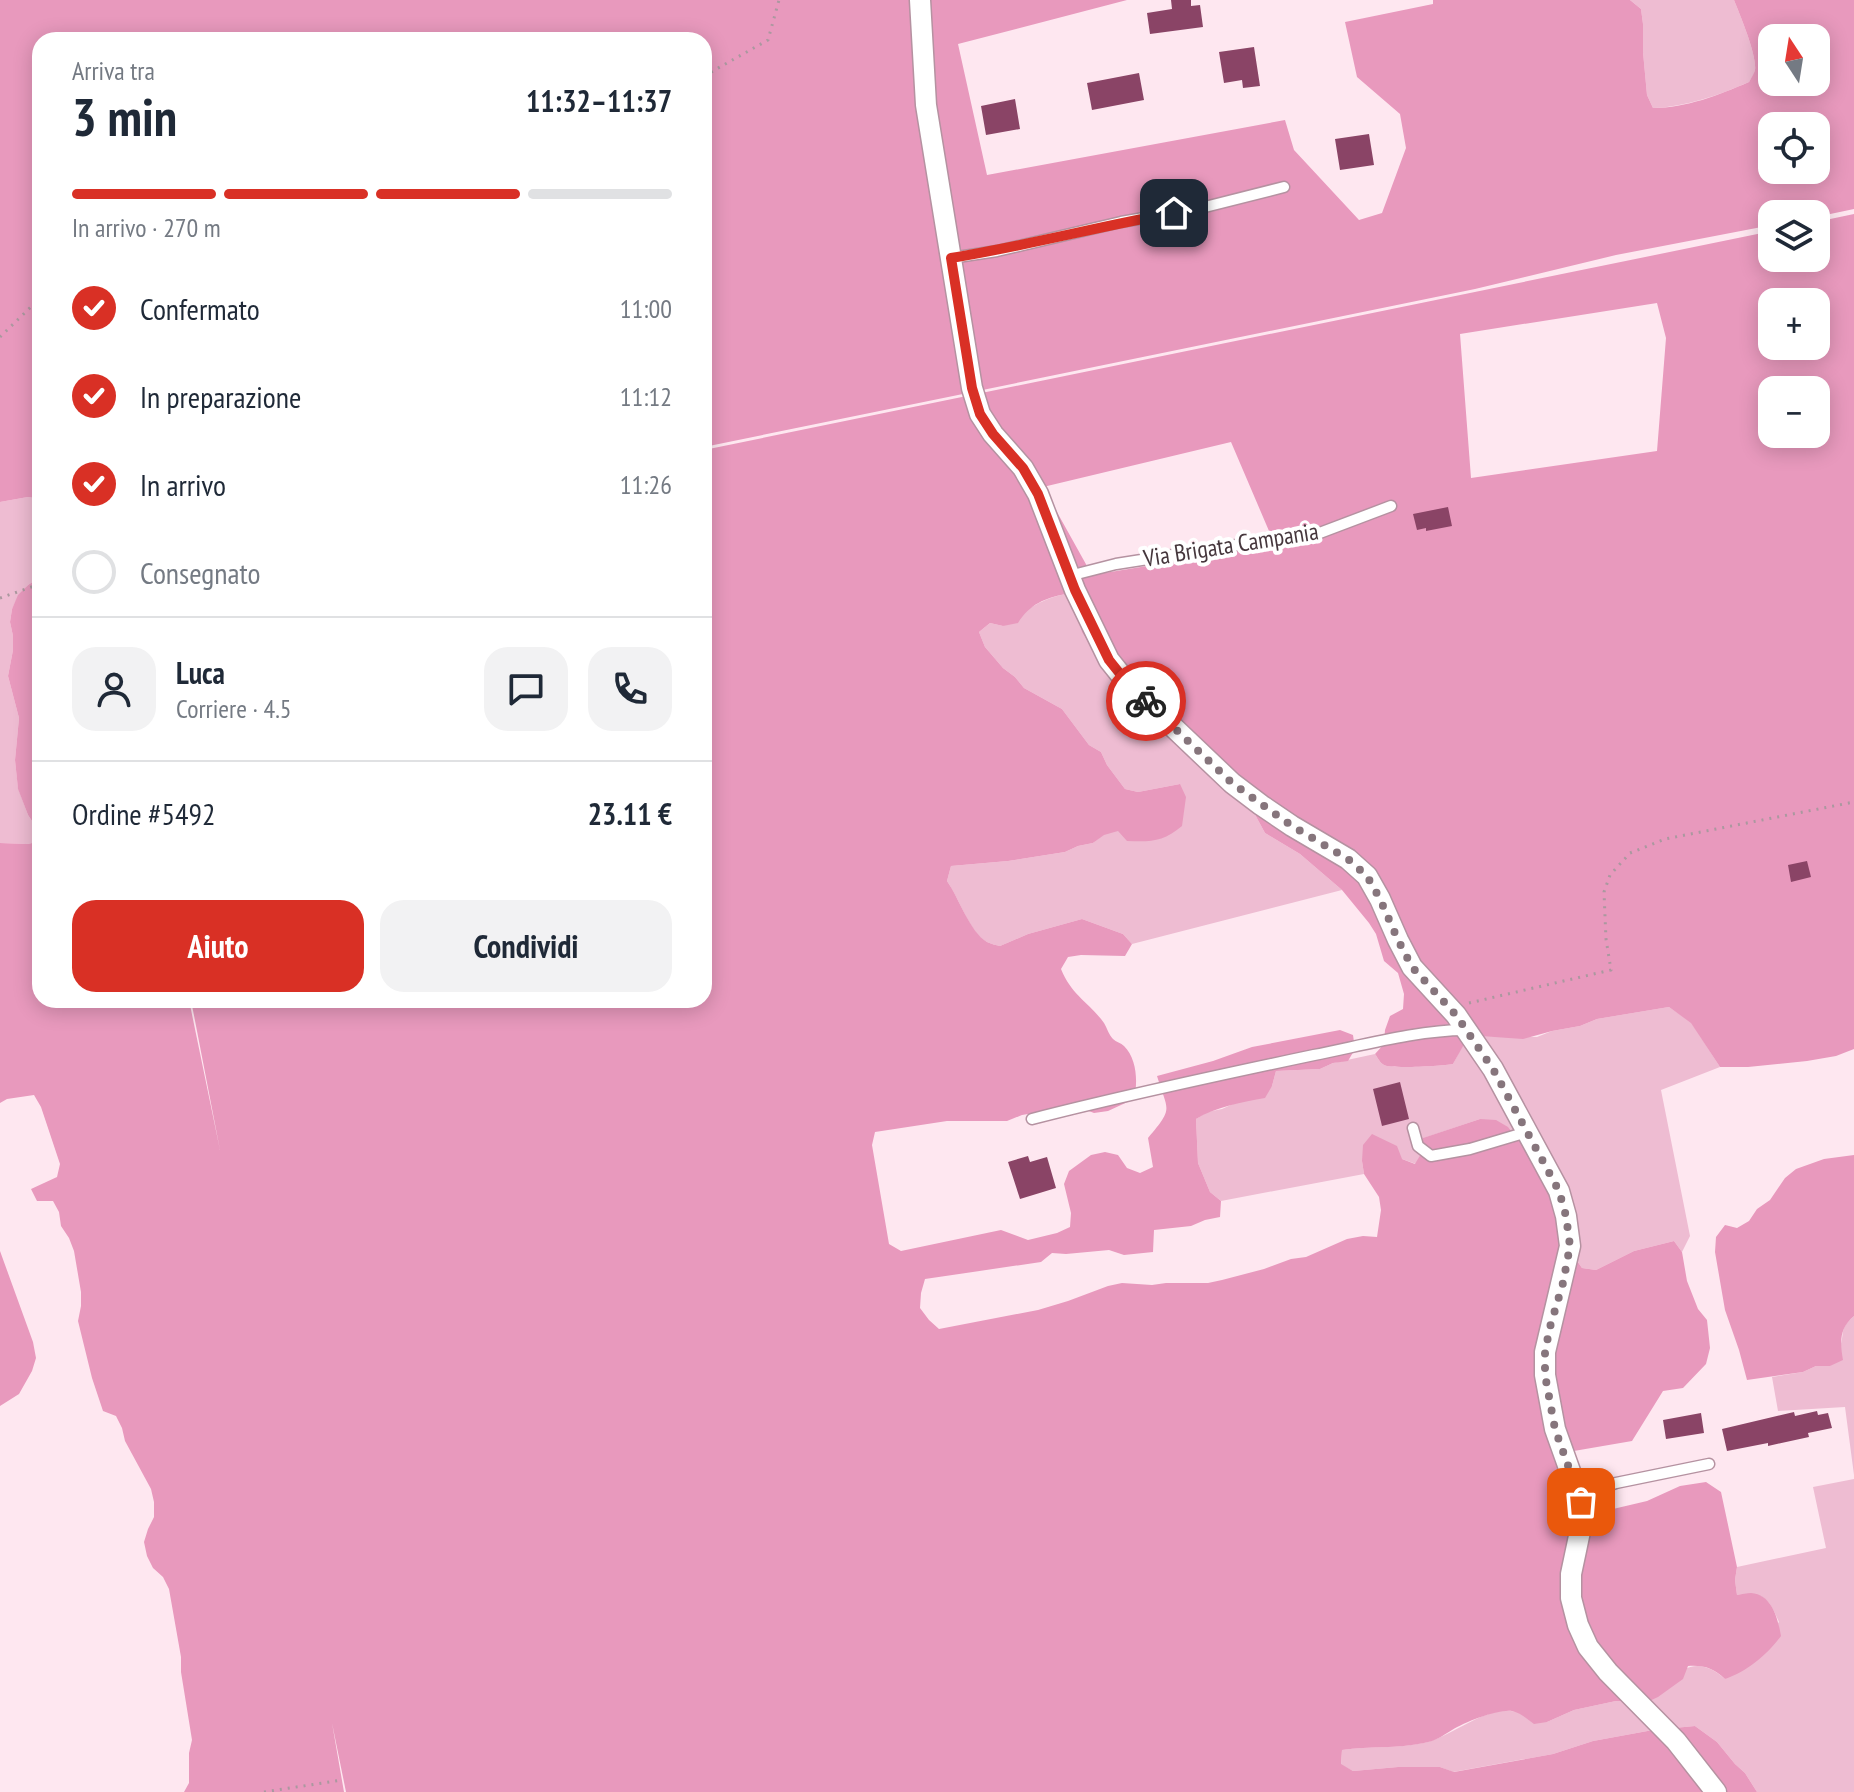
<!DOCTYPE html>
<html lang="it">
<head>
<meta charset="utf-8">
<style>
  body { margin:0; font-family:"PT Sans Narrow",sans-serif; background:#f2f2f3; color:#1f2937; height:100vh; display:flex; flex-direction:column; font-size:30px; white-space:nowrap }
  * { box-sizing:border-box; margin:0 }
  p { font-size:26px; color:#747a83 }
  .icon { flex:none; width:44px; height:44px; fill:none; stroke:currentColor; stroke-width:2; stroke-linecap:round; stroke-linejoin:round }
  .map { position:relative; flex:1; overflow:hidden }
  .drawer { position:absolute; left:32px; top:32px; width:680px; height:976px; display:flex; flex-direction:column; background:#fff; border-radius:24px; box-shadow:0 4px 20px #0003 }
  .drawer>* { flex:none }
  .needle { width:52px; rotate:348deg }
  .fabs { position:absolute; left:1758px; top:24px; display:grid; gap:16px }
  .fabs a { display:grid; place-items:center; width:72px; height:72px; border-radius:16px; background:#fff; box-shadow:0 4px 20px #0003; font-size:40px }
  .pin { position:absolute; display:grid; place-items:center; width:68px; height:68px; color:#fff; margin:-34px; border-radius:16px; box-shadow:0 4px 12px #0006 }
  .courier { position:absolute; display:grid; place-items:center; width:80px; height:80px; margin:-40px; border:6px solid #d93025; border-radius:50%; background:#fff; color:#222; box-shadow:0 2px 10px #0007 }
  .head em { font-style:normal; font-weight:800 }
  .head div { display:flex; flex-direction:column-reverse }
  .head { display:flex; align-items:center; justify-content:space-between; height:136px; padding:0 40px }
  h1 { font-size:52px; font-weight:800; line-height:60px }
  .bar { display:grid; grid-template-columns:repeat(4,1fr); gap:12px 8px; align-content:center; height:96px; padding:0 40px }
  .bar i { height:10px; border-radius:6px; background:#e0e1e3 }
  .bar .selected { background:#d93025 }
  .bar p { grid-column:span 4 }
  .line { display:flex; align-items:center; gap:20px; padding:0 40px; border-top:2px solid #e0e1e3 }
  .line div { flex:1 }
  .round { display:grid; place-items:center; flex:none; width:84px; height:84px; border-radius:24px; background:#f2f2f3 }
  ol { padding:0 40px; list-style:none }
  li { display:flex; align-items:center; gap:24px; height:88px }
  li p { margin-inline-start:auto }
  li .icon { padding:8px; border-radius:50%; background:#d93025; color:#fff; stroke-width:4 }
  li:last-child { color:#747a83 }
  li i { width:44px; height:44px; border:4px solid #e0e1e3; border-radius:50% }
  .button { display:flex; gap:16px; margin-top:auto; padding:16px 40px }
  .button a { flex:1; height:92px; border-radius:24px; background:#d93025; color:#fff; font-size:32px; font-weight:800; line-height:92px; text-align:center }
  .button a+a { background:#f2f2f3; color:#1f2937 }
  .map>svg:first-child { display:block }
  .green { fill:#eebcd2 }
  .forest { fill:#e899bd; fill-rule:evenodd }
  .building { fill:#8a4466 }
  .lines { fill:none; stroke-linecap:round; stroke-linejoin:round }
  .lane-casing { stroke:#b592a1; stroke-width:13 }
  .street-casing { stroke:#b592a1; stroke-width:23 }
  .path { stroke:#ab989f; stroke-width:3; stroke-dasharray:2 6; stroke-linecap:butt }
  .lane { stroke:#fff; stroke-width:10 }
  .street { stroke:#fff; stroke-width:20 }
  .done { stroke:#86757c; stroke-width:8; stroke-dasharray:0 14.4 }
  .route { stroke:#d93025; stroke-width:10 }
  .labels { text-anchor:middle; stroke-width:8; stroke-linejoin:round; paint-order:stroke }
  .street-label { font-size:24px; fill:#46373d; stroke:#fff }
</style>
</head>
<body>
<div class="map">
<svg width="1854" height="1792" viewBox="0 0 1854 1792">
  <rect width="100%" height="100%" fill="#fee7f0"/>
  <path class="green" d="M1630,0H1734C1740,15 1757,55 1755,70C1754,75 1751,78 1749,82C1719,95 1686,107 1653,108L1647,95L1643,52V24L1641,9Z
    M28,497L40,499V577L28,585L19,595L12,609L10,622L13,636V650L8,676L19,718L15,760L18,788L28,815L36,827L40,841L28,844L0,843V502Z
    M1066,594L1252,809L1265,833L1300,854L1342,890L1132,944L1123,934L1082,919L1028,934L1000,946C996,945 991,944 987,942C970,933 959,898 947,881L951,866L1008,861L1065,852L1078,846L1093,843L1104,834L1118,830L1180,784L1138,792L1125,789L1107,765L1101,752L1089,745L1062,709L1024,688L1015,677L1003,668L985,647L979,632L990,623L1003,626C1024,612 1041,598 1066,594Z
    M1669,1007L1691,1022L1720,1067L1661,1090L1690,1236L1682,1252L1674,1241L1634,1251L1596,1270L1582,1268L1480,1119L1424,1138L1422,1152L1416,1164L1402,1159L1362,1161L1364,1174L1221,1201L1210,1192L1198,1163L1196,1119L1207,1112L1222,1109L1272,1086L1276,1071L1320,1069L1333,1063L1375,1054C1378,1058 1380,1063 1384,1065C1392,1069 1443,1066 1453,1064L1466,1039L1480,1036L1537,1037L1552,1031L1580,1026L1597,1019Z
    M1854,1316V1475L1845,1407L1778,1411L1772,1377L1803,1372L1816,1366H1830C1833,1360 1838,1353 1840,1347C1845,1333 1839,1328 1854,1316Z
    M1854,1479V1792H1757L1745,1773L1735,1764L1717,1742L1695,1726L1653,1730L1593,1741L1553,1754L1453,1772L1440,1767H1398L1353,1771L1341,1765L1342,1750C1369,1746 1396,1749 1423,1743C1450,1738 1483,1707 1511,1711C1522,1712 1536,1719 1547,1722L1574,1710L1616,1701L1645,1703C1672,1679 1690,1648 1725,1679L1779,1622C1769,1599 1764,1591 1737,1595L1735,1580L1737,1567L1826,1548L1813,1487Z"/>
  <path class="forest" d="M0,0H1127L958,44L987,175L1285,120L1294,150L1359,220L1382,213L1406,148L1400,114L1357,77L1345,22L1433,4V0H1630L1641,9L1643,24V52L1647,95L1653,108C1686,108 1719,95 1749,82C1751,78 1754,74 1755,70C1757,55 1740,15 1734,0H1854V209L1816,217V214H1772V225L1616,255L1475,289L704,447V40H40V499L28,497L0,502ZM1772,38H1816V82H1772ZM1772,126H1816V170H1772Z
    M1854,214V1049L1836,1056L1807,1061L1748,1067H1720L1691,1023L1669,1007L1597,1019L1580,1026L1552,1031L1523,1039L1480,1036L1467,1039L1453,1064C1443,1066 1391,1069 1384,1065C1380,1063 1378,1058 1375,1054L1384,1044L1385,1030L1390,1016L1403,1009L1404,994L1398,973L1384,961L1376,934L1369,923L1342,890L1300,854L1265,833L1252,809L1104,667L1082,632L1079,618L1066,594C1045,598 1030,604 1018,623L1003,626L990,623L979,632L985,647L1003,668L1015,677L1024,688L1062,709L1089,745L1101,752L1107,765L1125,789L1138,792L1180,784L1186,797L1182,826C1163,842 1151,842 1127,841L1118,831L1104,835L1093,843L1078,846L1065,852L1008,861L951,866L947,881C959,898 970,932 987,942C991,944 996,945 1000,946L1028,934L1082,919L1123,934L1132,944L1125,956L1081,955L1068,957L1061,969C1072,996 1088,1001 1104,1023C1107,1028 1109,1035 1113,1039C1116,1042 1121,1043 1124,1046C1137,1059 1138,1082 1134,1099L1108,1111L1094,1113L1081,1108L1052,1110L1022,1115L1007,1121H947L875,1132L872,1145L889,1244L901,1251L1001,1230L1028,1240L1057,1233L1070,1227L1071,1213L1064,1184L1069,1171L1091,1155L1105,1152L1118,1155L1127,1168L1140,1173L1153,1167L1148,1138C1174,1107 1168,1112 1157,1076L1213,1061L1252,1047L1340,1030L1353,1035L1355,1049L1348,1061L1333,1063L1320,1069L1276,1071L1272,1086L1265,1098C1243,1102 1215,1107 1196,1119L1198,1163L1210,1192L1221,1201L1220,1217L1205,1220L1191,1226L1154,1230L1153,1252L1124,1255L1109,1250L1066,1254L1052,1253L1041,1262L925,1279L921,1293L920,1308L929,1320L939,1329L1038,1310L1068,1301L1108,1286L1122,1283L1152,1285L1166,1283H1208L1222,1280L1264,1269L1291,1259L1306,1257L1347,1239L1363,1236L1377,1237L1381,1210L1379,1197L1364,1174L1362,1161L1363,1145L1372,1134L1397,1146L1402,1159L1415,1164L1422,1152L1423,1138L1480,1119L1496,1120L1508,1127L1517,1139L1541,1156L1573,1255L1582,1268L1596,1270L1634,1251L1674,1241L1682,1252L1687,1281L1698,1309L1707,1320L1710,1348L1706,1364L1683,1388L1663,1391L1632,1441L1568,1452L1579,1517L1647,1501L1680,1486L1706,1482L1721,1492L1737,1567L1735,1580L1737,1595C1742,1594 1747,1593 1751,1593C1772,1594 1778,1619 1781,1636C1768,1654 1747,1672 1725,1679C1713,1668 1704,1665 1688,1666L1683,1679L1658,1697L1645,1703L1616,1701L1574,1710L1547,1722L1534,1724C1527,1719 1521,1713 1512,1711C1498,1709 1465,1722 1452,1730C1442,1736 1436,1741 1424,1743C1397,1749 1370,1746 1342,1750L1341,1764L1353,1771L1398,1767H1440L1454,1772L1553,1754L1593,1741L1653,1730L1695,1726L1717,1742L1735,1764L1745,1773L1757,1792H346L332,1723L344,1792H184L189,1783V1753L192,1740L181,1672V1657L169,1589L163,1577L153,1568L147,1556L144,1542L148,1529L154,1517V1502L151,1489L125,1441L122,1428L116,1416L103,1411L92,1378L78,1321L81,1306V1292L74,1251L69,1238L61,1226L59,1212L53,1201H37L31,1189L57,1177L60,1164L41,1107L34,1095L7,1099L0,1103V843L28,844L40,841V1000H189L220,1150L191,1000H704V450L1772,231V258H1816V222ZM1772,302H1816V346H1772ZM1657,303L1666,338L1657,451L1471,478L1460,334ZM1772,390H1816V434H1772ZM1231,442L1275,545L1092,575L1043,487Z
    M40,577V838L36,827L28,815L18,789L15,760L19,718L8,676L13,650V636L10,622L12,609L18,595L28,585Z
    M1854,1155V1316C1839,1328 1840,1343 1843,1360L1830,1366H1816L1803,1372L1747,1380L1739,1350L1725,1310L1715,1252L1716,1237L1725,1225L1737,1228L1749,1221L1757,1209L1770,1200L1785,1178L1796,1169L1824,1159Z
    M0,1251L33,1342L36,1358L32,1371L19,1394L0,1406Z"/>
  <path class="building" d="M1171,0H1191V6L1200,5L1203,27L1150,34L1147,13L1172,9Z
    M1254,47L1260,86L1243,88L1242,80L1224,83L1219,52Z
    M1139,73L1144,100L1092,110L1087,83Z
    M1015,99L1020,129L986,135L981,106Z
    M1369,134L1374,165L1340,170L1335,139Z
    M1448,507L1452,526L1426,531V528L1417,530L1413,514Z
    M1807,861L1811,877L1791,882L1788,865Z
    M1400,1082L1409,1119L1382,1126L1373,1089Z
    M1028,1156L1030,1162L1047,1157L1056,1188L1020,1199L1008,1162Z
    M1817,1411L1818,1415L1828,1413L1832,1428L1808,1433L1809,1437L1768,1446V1443L1727,1451L1722,1429L1794,1412L1795,1416Z
    M1701,1413L1704,1433L1666,1439L1663,1420Z"/>
  <g class="lines">
    <g class="lane-casing">
      <path id="lane" d="M951,258L997,251L1121,222L1201,208L1284,187
        M1069,576L1116,564L1237,545L1284,540L1317,534L1391,506
        M1032,1119C1125,1095 1219,1075 1314,1055C1360,1046 1418,1030 1465,1030
        M1413,1128L1418,1146L1431,1156L1470,1149L1527,1132
        M1579,1495L1616,1483L1709,1464"/>
    </g>
    <g class="street-casing">
      <path id="street" d="M920,0L926,105L972,388L980,414L993,434L1023,468L1038,494L1075,590L1109,660L1129,685L1232,783L1261,805L1292,826L1348,859L1367,876L1380,899L1398,940L1412,967L1456,1015L1493,1069L1559,1191L1566,1216L1570,1246L1545,1352V1375L1555,1429L1581,1502L1582,1522L1571,1574V1598L1578,1625L1588,1647L1608,1672L1676,1741L1716,1792"/>
    </g>
    <path class="path" d="M704,76L768,40L779,0
      M0,337L40,298
      M0,598L40,584
      M1469,1003L1611,970L1606,939L1604,892L1610,875L1630,853L1665,839L1854,802
      M264,1792L342,1780"/>
    <use href="#lane" class="lane"/>
    <use href="#street" class="street"/>
  </g>
  <g class="lines">
    <path class="done" d="M1146,701L1232,783L1292,826L1348,859L1367,876L1380,899L1398,940L1412,967L1456,1015L1493,1069L1559,1191L1566,1216L1570,1246L1563,1283L1550,1327L1545,1352V1375L1555,1429L1581,1502"/>
    <path class="route" d="M1146,701L1129,685L1109,660L1075,590L1038,494L1023,468L993,434L980,414L972,388L951,258C1026,246 1100,226 1174,213"/>
  </g>
  <g class="labels">
    <g class="street-label">
      <text transform="translate(1231 545) rotate(-9)" y="8">Via Brigata Campania</text>
    </g>
  </g>
</svg>
<div class="fabs">
<a><svg class="needle" viewBox="-14 -14 28 28"><path d="M0-13l5 13h-10z" fill="#e53935"/><path d="M0 13l5-13h-10z" fill="#747a83"/></svg></a>
<a><svg class="icon" aria-label="locate" viewBox="0 0 24 24"><circle cx="12" cy="12" r="6"/><path d="M12 2v4M12 18v4M2 12h4M18 12h4"/></svg></a>
<a><svg class="icon" aria-label="layers" viewBox="0 0 24 24"><path d="M12 4l9 5-9 5-9-5zM3 14l9 5 9-5"/></svg></a>
<a>+</a>
<a>−</a>
</div>
<div class="pin" style="left:1581px;top:1502px;background:#ea580c"><svg class="icon" aria-label="bag" viewBox="0 0 24 24"><path d="M5 8h14l-1 12H6zM9 8a3 3 0 0 1 6 0"/></svg></div>
<div class="pin" style="left:1174px;top:213px;background:#1f2937"><svg class="icon" aria-label="home" viewBox="0 0 24 24"><path d="M3 11l9-7 9 7M6 9v11h12V9"/></svg></div>
<div class="courier" style="left:1146px;top:701px"><svg class="icon" aria-label="bike" viewBox="0 0 24 24"><circle cx="6" cy="16" r="4"/><circle cx="18" cy="16" r="4"/><path d="M6 16l4-8h5l3 8M10 8l3 8H6M13 5h3"/></svg></div>
<section class="drawer">
<div class="head"><div><h1>3 min</h1><p>Arriva tra</p></div><em>11:32–11:37</em></div>
<div class="bar"><i class="selected"></i><i class="selected"></i><i class="selected"></i><i></i><p>In arrivo · 270 m</p></div>
<ol>
<li><svg class="icon" aria-label="check" viewBox="0 0 24 24"><path d="M5 12l5 5 9-10"/></svg>Confermato<p>11:00</p></li>
<li><svg class="icon" aria-label="check" viewBox="0 0 24 24"><path d="M5 12l5 5 9-10"/></svg>In preparazione<p>11:12</p></li>
<li><svg class="icon" aria-label="check" viewBox="0 0 24 24"><path d="M5 12l5 5 9-10"/></svg>In arrivo<p>11:26</p></li>
<li><i></i>Consegnato</li>
</ol>
<div class="line" style="height:144px"><a class="round"><svg class="icon" aria-label="person" viewBox="0 0 24 24"><circle cx="12" cy="8" r="4"/><path d="M4 21q1-7 8-7t8 7"/></svg></a><div><b>Luca</b><p>Corriere · 4.5</p></div><a class="round"><svg class="icon" aria-label="chat" viewBox="0 0 24 24"><path d="M4 5h16v11H9l-5 4z"/></svg></a><a class="round"><svg class="icon" aria-label="phone" viewBox="0 0 24 24"><path d="M5 4h4l2 5-3 2q2 4 5 5l2-3 5 2v4C11 20 4 13 5 4z"/></svg></a></div>
<div class="line" style="height:104px"><div>Ordine #5492</div><b>23.11 €</b></div>
<div class="button"><a>Aiuto</a><a>Condividi</a></div>
</section>
</div>
</body>
</html>
